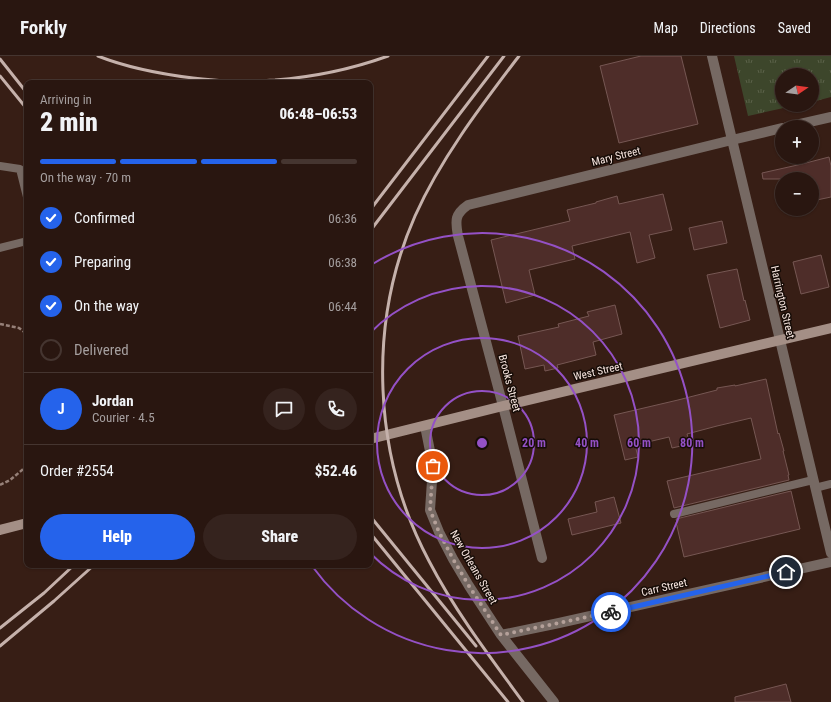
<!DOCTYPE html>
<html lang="en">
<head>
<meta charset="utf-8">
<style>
  body { margin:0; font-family:"Roboto Condensed",sans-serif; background:#35231e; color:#f1f3f6; height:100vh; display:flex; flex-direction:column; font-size:15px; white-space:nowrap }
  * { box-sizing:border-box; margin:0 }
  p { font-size:13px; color:#a59f9f }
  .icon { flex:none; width:22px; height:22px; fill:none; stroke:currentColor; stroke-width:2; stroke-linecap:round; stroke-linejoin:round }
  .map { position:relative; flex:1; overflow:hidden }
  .details { position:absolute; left:24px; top:24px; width:349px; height:488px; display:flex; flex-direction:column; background:#291610; border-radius:8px; box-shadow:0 1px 3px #0004,0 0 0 1px #453530 }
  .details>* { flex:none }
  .needle { width:26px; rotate:77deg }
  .tools { position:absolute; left:775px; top:12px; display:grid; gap:8px }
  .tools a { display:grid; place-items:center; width:44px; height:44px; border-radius:50%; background:#291610; box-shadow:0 1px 3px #0004,0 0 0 1px #453530; font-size:20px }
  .pin { position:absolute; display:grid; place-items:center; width:34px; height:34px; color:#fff; margin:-17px; border:2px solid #fff; border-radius:50%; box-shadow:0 1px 4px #0007 }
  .courier { position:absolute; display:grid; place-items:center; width:40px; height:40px; margin:-20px; border:3px solid #2563eb; border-radius:50%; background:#fff; color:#222; box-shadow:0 1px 5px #0007 }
  .overview em { font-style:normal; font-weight:800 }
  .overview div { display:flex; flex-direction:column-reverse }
  .overview { display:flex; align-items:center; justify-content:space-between; height:68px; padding:0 16px }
  h1 { font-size:26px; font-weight:800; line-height:30px }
  .bar { display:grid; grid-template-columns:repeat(4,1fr); gap:6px 4px; align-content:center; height:48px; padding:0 16px }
  .bar i { height:5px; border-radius:3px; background:#453530 }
  .bar .on { background:#2563eb }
  .bar p { grid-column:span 4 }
  .line { display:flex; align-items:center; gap:10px; padding:0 16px; border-top:1px solid #453530 }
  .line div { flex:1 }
  .round { display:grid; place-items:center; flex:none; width:42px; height:42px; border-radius:21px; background:#35231e }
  ol { padding:0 16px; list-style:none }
  li { display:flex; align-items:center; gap:12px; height:44px }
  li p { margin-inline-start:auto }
  li .icon { padding:4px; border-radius:50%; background:#2563eb; color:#fff; stroke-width:4 }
  li:last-child { color:#a59f9f }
  li i { width:22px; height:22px; border:2px solid #453530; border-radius:50% }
  .primary-button { display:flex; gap:8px; margin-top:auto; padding:8px 16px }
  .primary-button a { flex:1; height:46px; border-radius:24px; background:#2563eb; color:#fff; font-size:16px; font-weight:800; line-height:46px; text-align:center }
  .primary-button a+a { background:#35231e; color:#f1f3f6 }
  header { display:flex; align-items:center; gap:24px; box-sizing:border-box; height:56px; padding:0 20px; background:#291610; border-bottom:1px solid #453530 }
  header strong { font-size:19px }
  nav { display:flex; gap:22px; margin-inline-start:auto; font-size:14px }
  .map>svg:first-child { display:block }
  .grass { fill:url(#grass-tufts) }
  .building { fill:#4e2d29; stroke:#765753 }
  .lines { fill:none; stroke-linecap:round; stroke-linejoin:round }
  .path { stroke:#968078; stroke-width:2.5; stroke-dasharray:4 2; stroke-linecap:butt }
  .lane { stroke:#766963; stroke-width:8 }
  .street { stroke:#766963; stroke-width:10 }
  .secondary { stroke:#a48f86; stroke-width:10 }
  .rail { stroke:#c5b1ab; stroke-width:3 }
  .done { stroke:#b4a099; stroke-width:4; stroke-dasharray:0 7.2 }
  .route { stroke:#2563eb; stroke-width:5 }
  .ring { fill:none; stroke:#9451c6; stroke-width:2 }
  .labels { text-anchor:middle; stroke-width:3; stroke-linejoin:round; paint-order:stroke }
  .street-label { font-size:11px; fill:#f8e6e0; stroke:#160c07 }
  .centre { fill:#9451c6; stroke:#160c07; stroke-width:2 }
  .ring-label { font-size:12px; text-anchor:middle; font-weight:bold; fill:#9451c6; stroke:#160c07; stroke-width:3; stroke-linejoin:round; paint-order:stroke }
</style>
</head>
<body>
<header>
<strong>Forkly</strong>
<nav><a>Map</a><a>Directions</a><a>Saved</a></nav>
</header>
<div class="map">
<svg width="831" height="646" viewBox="0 0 831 646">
  <defs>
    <pattern id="grass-tufts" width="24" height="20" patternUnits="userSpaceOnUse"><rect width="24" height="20" fill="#3d462b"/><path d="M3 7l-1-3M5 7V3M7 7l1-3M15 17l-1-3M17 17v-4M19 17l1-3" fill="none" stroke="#5a6149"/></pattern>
  </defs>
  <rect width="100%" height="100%" fill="#371e15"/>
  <path class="grass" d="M734,0H831V41L812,46V19H782V49H797L748,60Z"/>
  <path class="building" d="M641,0H681L698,68L619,87L600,10Z
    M829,101L831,110V141L812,145V123H763L762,117L802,108Z
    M663,138L672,174L649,179L655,202L637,207L630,176L572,190L575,203L529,214L535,239L506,247L491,184L570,165L567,154L596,147V146L617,140L619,148Z
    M722,165L727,187L694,194L689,172Z
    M821,199L829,231L801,238L793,206Z
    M737,213L744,245L745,244L750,264L720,272L707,219Z
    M615,249L622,278L593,286L596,299L557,309L558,312L545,315L544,309L525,313L518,280L559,271L558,268L589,260L587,256Z
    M766,323L778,378L779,377L784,395H783L789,419H788L789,424L674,452L667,425L761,403L751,362L717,370L687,378L690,388L672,392L669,381L635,389L638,401L625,404L614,359L678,344L717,334V332L735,329V330Z
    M791,435L800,473L684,501L676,466H677L676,463Z
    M614,441L621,467L572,479L568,463L597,456L595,446Z
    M786,628L791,646H735V641Z"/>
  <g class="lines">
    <path class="path" d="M0,268L19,272L27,278
      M0,429L10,424L27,410"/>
    <path class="lane" d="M0,110L20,113L27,141
      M0,192L27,185
      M815,432L831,428
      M674,458L813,424"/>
    <path class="street" d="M712,0L831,497
      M787,71L831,61
      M425,370L433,410L430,454L439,476L453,503L469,530L501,579L554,646
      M542,502L503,350L458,180C455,164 455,158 468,149L732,84L782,72
      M501,579L559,567L831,506"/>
    <path class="secondary" d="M370,383L503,350L831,272
      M0,474L27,467"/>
    <path class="rail" d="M98,0C128,12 161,18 193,22C212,24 231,26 251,26C259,26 267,24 275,24C313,21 352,13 388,0
      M519,0C481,50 441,102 415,160C367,269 373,400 429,505C455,555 490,601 523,646
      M0,3L27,37
      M0,20L27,53
      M370,154L488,0
      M370,175L504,0
      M370,460L476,590
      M370,477L508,646
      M0,572L44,537L74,509
      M0,590L54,545L94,509"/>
  </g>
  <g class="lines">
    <path class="done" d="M433,410L430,454L439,476L453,503L469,530L501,579L611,556"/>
    <path class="route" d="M611,556L786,516"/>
  </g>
  <g class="ring">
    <circle cx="482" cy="387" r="52"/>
    <circle cx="482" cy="387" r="105"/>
    <path d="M370 277A157 157 0 1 1 370 497"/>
    <path d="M371 209A210 210 0 1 1 312 510"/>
  </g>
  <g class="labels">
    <g class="street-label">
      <text transform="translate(616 100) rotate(-14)" y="4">Mary Street</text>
      <text transform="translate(783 246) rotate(77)" y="4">Harrington Street</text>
      <text transform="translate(598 315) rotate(-13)" y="4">West Street</text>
      <text transform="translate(510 327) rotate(75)" y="4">Brooks Street</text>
      <text transform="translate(474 511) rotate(60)" y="4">New Orleans Street</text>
      <text transform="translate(664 531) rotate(-13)" y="4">Carr Street</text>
    </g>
  </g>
  <circle cx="482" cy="387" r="6" class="centre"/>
  <g class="ring-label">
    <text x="534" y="391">20 m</text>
    <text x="587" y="391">40 m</text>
    <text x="639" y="391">60 m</text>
    <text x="692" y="391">80 m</text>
  </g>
</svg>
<div class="tools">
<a><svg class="needle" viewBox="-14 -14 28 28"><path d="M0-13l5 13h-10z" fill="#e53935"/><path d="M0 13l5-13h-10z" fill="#a59f9f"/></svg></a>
<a>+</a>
<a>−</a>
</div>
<div class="pin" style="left:433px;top:410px;background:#ea580c"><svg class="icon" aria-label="bag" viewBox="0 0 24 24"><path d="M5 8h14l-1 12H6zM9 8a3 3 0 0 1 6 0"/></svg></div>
<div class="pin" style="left:786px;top:516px;background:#1f2937"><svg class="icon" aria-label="home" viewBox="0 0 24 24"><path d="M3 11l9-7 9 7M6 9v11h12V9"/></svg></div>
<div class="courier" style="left:611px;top:556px"><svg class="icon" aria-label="bike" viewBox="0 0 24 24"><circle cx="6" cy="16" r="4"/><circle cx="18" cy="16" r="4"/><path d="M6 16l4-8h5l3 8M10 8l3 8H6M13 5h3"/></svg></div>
<section class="details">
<div class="overview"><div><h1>2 min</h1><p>Arriving in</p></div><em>06:48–06:53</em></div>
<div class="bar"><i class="on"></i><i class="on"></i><i class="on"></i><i></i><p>On the way · 70 m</p></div>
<ol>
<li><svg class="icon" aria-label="check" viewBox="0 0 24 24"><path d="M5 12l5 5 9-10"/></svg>Confirmed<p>06:36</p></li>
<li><svg class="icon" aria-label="check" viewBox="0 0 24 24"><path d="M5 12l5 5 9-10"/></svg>Preparing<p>06:38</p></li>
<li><svg class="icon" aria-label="check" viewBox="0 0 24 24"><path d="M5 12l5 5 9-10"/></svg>On the way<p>06:44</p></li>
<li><i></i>Delivered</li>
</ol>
<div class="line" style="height:72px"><b class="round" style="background:#2563eb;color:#fff">J</b><div><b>Jordan</b><p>Courier · 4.5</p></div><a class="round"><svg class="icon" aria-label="chat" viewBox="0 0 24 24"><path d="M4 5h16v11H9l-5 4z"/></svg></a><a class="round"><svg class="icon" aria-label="phone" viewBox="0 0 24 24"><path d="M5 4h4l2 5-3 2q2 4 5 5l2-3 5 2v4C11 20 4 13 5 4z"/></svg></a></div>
<div class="line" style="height:52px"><div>Order #2554</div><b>$52.46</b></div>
<div class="primary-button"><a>Help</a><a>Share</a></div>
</section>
</div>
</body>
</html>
